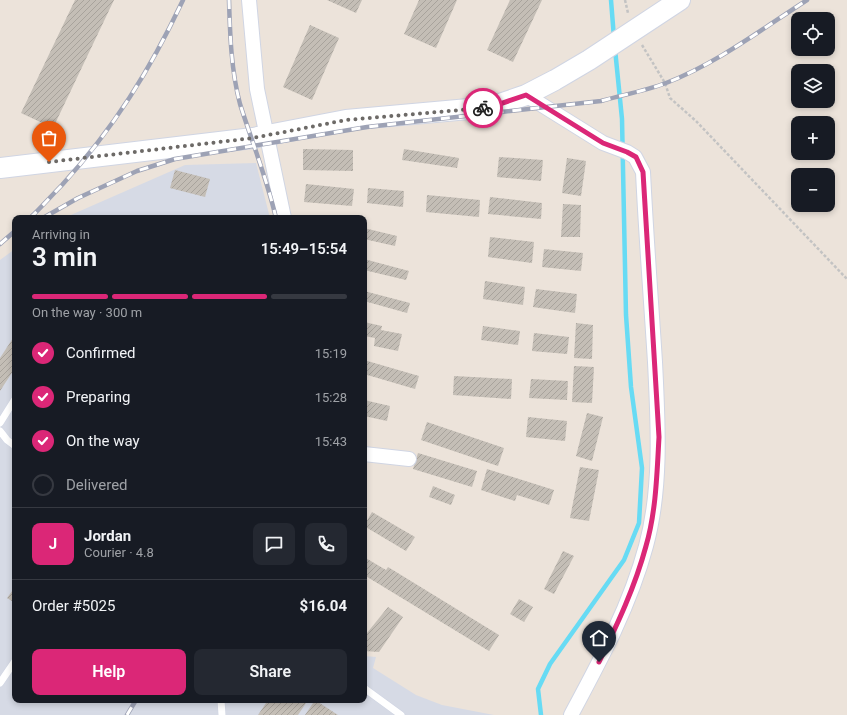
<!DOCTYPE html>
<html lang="en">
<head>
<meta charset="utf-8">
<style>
  body { margin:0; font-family:Roboto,sans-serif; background:#242831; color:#f1f3f6; height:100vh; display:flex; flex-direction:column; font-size:15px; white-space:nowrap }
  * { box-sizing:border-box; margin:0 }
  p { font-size:13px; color:#9ea1a6 }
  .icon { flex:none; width:22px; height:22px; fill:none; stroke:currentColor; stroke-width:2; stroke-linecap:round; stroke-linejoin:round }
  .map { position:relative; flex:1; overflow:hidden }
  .details { position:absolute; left:12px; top:215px; width:355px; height:488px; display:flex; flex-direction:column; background:#171b24; border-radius:8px; box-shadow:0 2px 6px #0003 }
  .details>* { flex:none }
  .tools { position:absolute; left:791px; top:12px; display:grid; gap:8px }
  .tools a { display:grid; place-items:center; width:44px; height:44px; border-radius:8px; background:#171b24; box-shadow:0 2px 6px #0003; font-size:20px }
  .pin { position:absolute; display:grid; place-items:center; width:34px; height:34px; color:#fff; margin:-41px -17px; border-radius:50% 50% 50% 0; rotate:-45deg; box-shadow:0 0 4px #0007 }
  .pin .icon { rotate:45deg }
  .courier { position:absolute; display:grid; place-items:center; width:40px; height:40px; margin:-20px; border:3px solid #db2777; border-radius:50%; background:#fff; color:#222; box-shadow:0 1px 5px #0007 }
  .head em { font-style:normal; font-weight:600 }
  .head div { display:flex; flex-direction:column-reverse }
  .head { display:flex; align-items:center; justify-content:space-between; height:68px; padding:0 20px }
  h1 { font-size:26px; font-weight:600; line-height:30px }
  .bar { display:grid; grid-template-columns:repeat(4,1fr); gap:6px 4px; align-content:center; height:48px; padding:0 20px }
  .bar i { height:5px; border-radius:3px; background:#363941 }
  .bar .selected { background:#db2777 }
  .bar p { grid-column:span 4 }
  .line { display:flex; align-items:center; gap:10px; padding:0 20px; border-top:1px solid #363941 }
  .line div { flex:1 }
  .round { display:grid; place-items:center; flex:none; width:42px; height:42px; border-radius:8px; background:#242831 }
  ol { padding:0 20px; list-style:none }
  li { display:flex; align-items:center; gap:12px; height:44px }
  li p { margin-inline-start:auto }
  li .icon { padding:4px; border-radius:50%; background:#db2777; color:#fff; stroke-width:4 }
  li:last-child { color:#9ea1a6 }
  li i { width:22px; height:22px; border:2px solid #363941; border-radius:50% }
  .button { display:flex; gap:8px; margin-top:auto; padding:8px 20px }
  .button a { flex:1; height:46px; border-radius:8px; background:#db2777; color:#fff; font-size:16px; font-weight:600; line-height:46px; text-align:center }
  .button a+a { background:#242831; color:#f1f3f6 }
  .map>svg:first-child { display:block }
  .airport { fill:#d6dae5 }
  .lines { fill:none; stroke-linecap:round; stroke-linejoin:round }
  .stream { stroke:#67dbf4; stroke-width:4.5 }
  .building { fill:url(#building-hatch) }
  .lane-casing { stroke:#d0d5e3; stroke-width:8 }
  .street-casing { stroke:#d0d5e3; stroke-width:16 }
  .secondary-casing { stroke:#d0d5e3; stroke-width:22 }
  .path { stroke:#c3c3c3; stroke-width:2.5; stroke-dasharray:3 2; stroke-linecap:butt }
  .lane { stroke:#fff; stroke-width:7 }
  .street { stroke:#fff; stroke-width:14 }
  .secondary { stroke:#fff; stroke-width:20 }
  .rail-casing { stroke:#9da2b5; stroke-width:4.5 }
  .rail { stroke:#fff; stroke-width:3; stroke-dasharray:9; stroke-linecap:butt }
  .done { stroke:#6d6a67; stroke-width:4; stroke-dasharray:0 7.2 }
  .route { stroke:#db2777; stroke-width:5 }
</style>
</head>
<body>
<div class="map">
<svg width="847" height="715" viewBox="0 0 847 715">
  <defs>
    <pattern id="building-hatch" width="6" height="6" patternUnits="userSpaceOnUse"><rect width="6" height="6" fill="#c4beb6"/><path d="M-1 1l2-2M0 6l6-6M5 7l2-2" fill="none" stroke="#a8a39c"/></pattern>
  </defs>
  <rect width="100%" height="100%" fill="#ece3da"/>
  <path class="airport" d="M256,163L270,218H64L185,165Z
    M15,249V700H364V656L376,657L373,668L416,695L442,705L494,715H0V260Z"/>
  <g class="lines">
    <path class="stream" d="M611,0L614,38
      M541,715L538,689L550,664L624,560L639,523L642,468L631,387L626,315L622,119L615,49"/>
  </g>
  <path class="building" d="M75,0H114L53,128L21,113Z
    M327,0H362L356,13Z
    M419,0H457L436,48L404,34Z
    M510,0H542L513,62L487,50Z
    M310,25L339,38L312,100L283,87Z
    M303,149L353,150V171L303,170Z
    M404,149L459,158L457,168L402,160Z
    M499,157L543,160L541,181L497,177Z
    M567,158L586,161L581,196L562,193Z
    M175,170L210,179L205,197L170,188Z
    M306,184L354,189L352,206L304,202Z
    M368,188L404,191L403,207L367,203Z
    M427,195L480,200L479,217L426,212Z
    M490,197L542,203L541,219L488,214Z
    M563,204L581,205L580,237H561Z
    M364,228L397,236L395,246L364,239Z
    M490,237L534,242L532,263L488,257Z
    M544,249L583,253L581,271L542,267Z
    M364,259L409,271L406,280L364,270Z
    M485,281L525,287L523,305L483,299Z
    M536,289L577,294L575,313L533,307Z
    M364,291L410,303L407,313L364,301Z
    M364,322L382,326L381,330L402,334L398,351L374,346L375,338L364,336Z
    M576,323L593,325L592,359L574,358Z
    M483,326L520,331L518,345L481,340Z
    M534,333L569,337L567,354L532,351Z
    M15,335V368L0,391V358Z
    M364,360L419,376L415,389L364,374Z
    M574,366L594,367L592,403L572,402Z
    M454,376L512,379L511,399L453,395Z
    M531,379L568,381L567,400L529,398Z
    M364,400L390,406L387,421L364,416Z
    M587,413L603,417L592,461L576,456Z
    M528,417L567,421L565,441L526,437Z
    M427,422L504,448L498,466L421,440Z
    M418,453L477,471L472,487L413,469Z
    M580,467L599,470L589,521L570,518Z
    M487,469L554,490L549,505L517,495L515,501L481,490Z
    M433,486L455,495L451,505L429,497Z
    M372,512L415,537L406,551L364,526Z
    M563,551L574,556L554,594L544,589Z
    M364,557L386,570L388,567L499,635L489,651L364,575Z
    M15,587V603L7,598Z
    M519,599L533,607L524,622L510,614Z
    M388,607L403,617L379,652L364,651V633H367Z
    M268,700H308L298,715H258Z
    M315,700L338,715H305Z"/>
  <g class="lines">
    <g class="lane-casing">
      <path id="lane" d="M0,423L15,399
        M0,431L7,440L15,446
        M0,683L15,661
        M364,688L401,715
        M221,700L222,715"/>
    </g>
    <g class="street-casing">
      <path id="street" d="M249,0L257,89L284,218
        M526,95L603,143L627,152L635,157L643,172C646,235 651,299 655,362C658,423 662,487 646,546C630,606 600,661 571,715
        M364,454L409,459"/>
    </g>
    <g class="secondary-casing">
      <path id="secondary" d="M0,168L253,138L346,120L491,107L526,95L555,80L589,60L680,0"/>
    </g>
    <path class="path" d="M625,0L628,13
      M642,45L665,83L670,98L696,121L847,279"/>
    <use href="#lane" class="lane"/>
    <use href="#street" class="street"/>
    <use href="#secondary" class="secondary"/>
    <g class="rail-casing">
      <path id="rail" d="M229,0C230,34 231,70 240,104C252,142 267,179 276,218
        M30,218C41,208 51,196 62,185C114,128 150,70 183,0
        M43,218L78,198L137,171L175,159L367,127L601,101C622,95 645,91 666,83C716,64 762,29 807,0
        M0,244L15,231
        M127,715L136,700"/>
    </g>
    <use href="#rail" class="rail"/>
  </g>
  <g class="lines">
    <path class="done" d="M49,162L253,138L346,120L483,108"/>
    <path class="route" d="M483,108L491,107L526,95L603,143L627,152L636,157L643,172L659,437C657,473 656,512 646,546C635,587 617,625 599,662"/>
  </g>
</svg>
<div class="tools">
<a><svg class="icon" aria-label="locate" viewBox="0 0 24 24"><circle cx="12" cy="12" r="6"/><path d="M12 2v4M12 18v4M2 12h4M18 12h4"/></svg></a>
<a><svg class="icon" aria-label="layers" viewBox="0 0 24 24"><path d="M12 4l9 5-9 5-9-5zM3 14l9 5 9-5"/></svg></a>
<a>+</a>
<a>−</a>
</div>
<div class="pin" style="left:49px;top:162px;background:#ea580c"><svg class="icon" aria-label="bag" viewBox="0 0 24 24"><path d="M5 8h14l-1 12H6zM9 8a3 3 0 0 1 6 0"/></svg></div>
<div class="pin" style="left:599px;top:662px;background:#1f2937"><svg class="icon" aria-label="home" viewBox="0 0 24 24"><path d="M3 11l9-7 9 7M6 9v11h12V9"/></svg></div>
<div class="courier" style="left:483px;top:108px"><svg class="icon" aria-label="bike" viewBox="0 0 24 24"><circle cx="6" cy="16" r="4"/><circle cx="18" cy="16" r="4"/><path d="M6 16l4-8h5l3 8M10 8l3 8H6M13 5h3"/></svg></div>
<section class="details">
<div class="head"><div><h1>3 min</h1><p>Arriving in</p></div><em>15:49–15:54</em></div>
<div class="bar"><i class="selected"></i><i class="selected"></i><i class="selected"></i><i></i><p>On the way · 300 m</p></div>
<ol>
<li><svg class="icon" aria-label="check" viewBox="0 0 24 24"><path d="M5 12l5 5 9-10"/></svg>Confirmed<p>15:19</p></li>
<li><svg class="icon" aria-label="check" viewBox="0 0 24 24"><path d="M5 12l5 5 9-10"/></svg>Preparing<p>15:28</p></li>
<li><svg class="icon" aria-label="check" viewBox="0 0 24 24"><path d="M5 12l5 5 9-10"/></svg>On the way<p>15:43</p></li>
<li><i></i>Delivered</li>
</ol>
<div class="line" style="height:72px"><b class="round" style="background:#db2777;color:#fff">J</b><div><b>Jordan</b><p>Courier · 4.8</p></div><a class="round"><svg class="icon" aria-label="chat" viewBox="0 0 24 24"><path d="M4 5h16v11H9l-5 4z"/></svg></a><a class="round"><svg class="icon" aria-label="phone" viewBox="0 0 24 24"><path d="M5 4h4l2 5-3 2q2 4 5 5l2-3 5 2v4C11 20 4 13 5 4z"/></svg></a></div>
<div class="line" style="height:52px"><div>Order #5025</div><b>$16.04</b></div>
<div class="button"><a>Help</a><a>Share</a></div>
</section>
</div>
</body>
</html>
